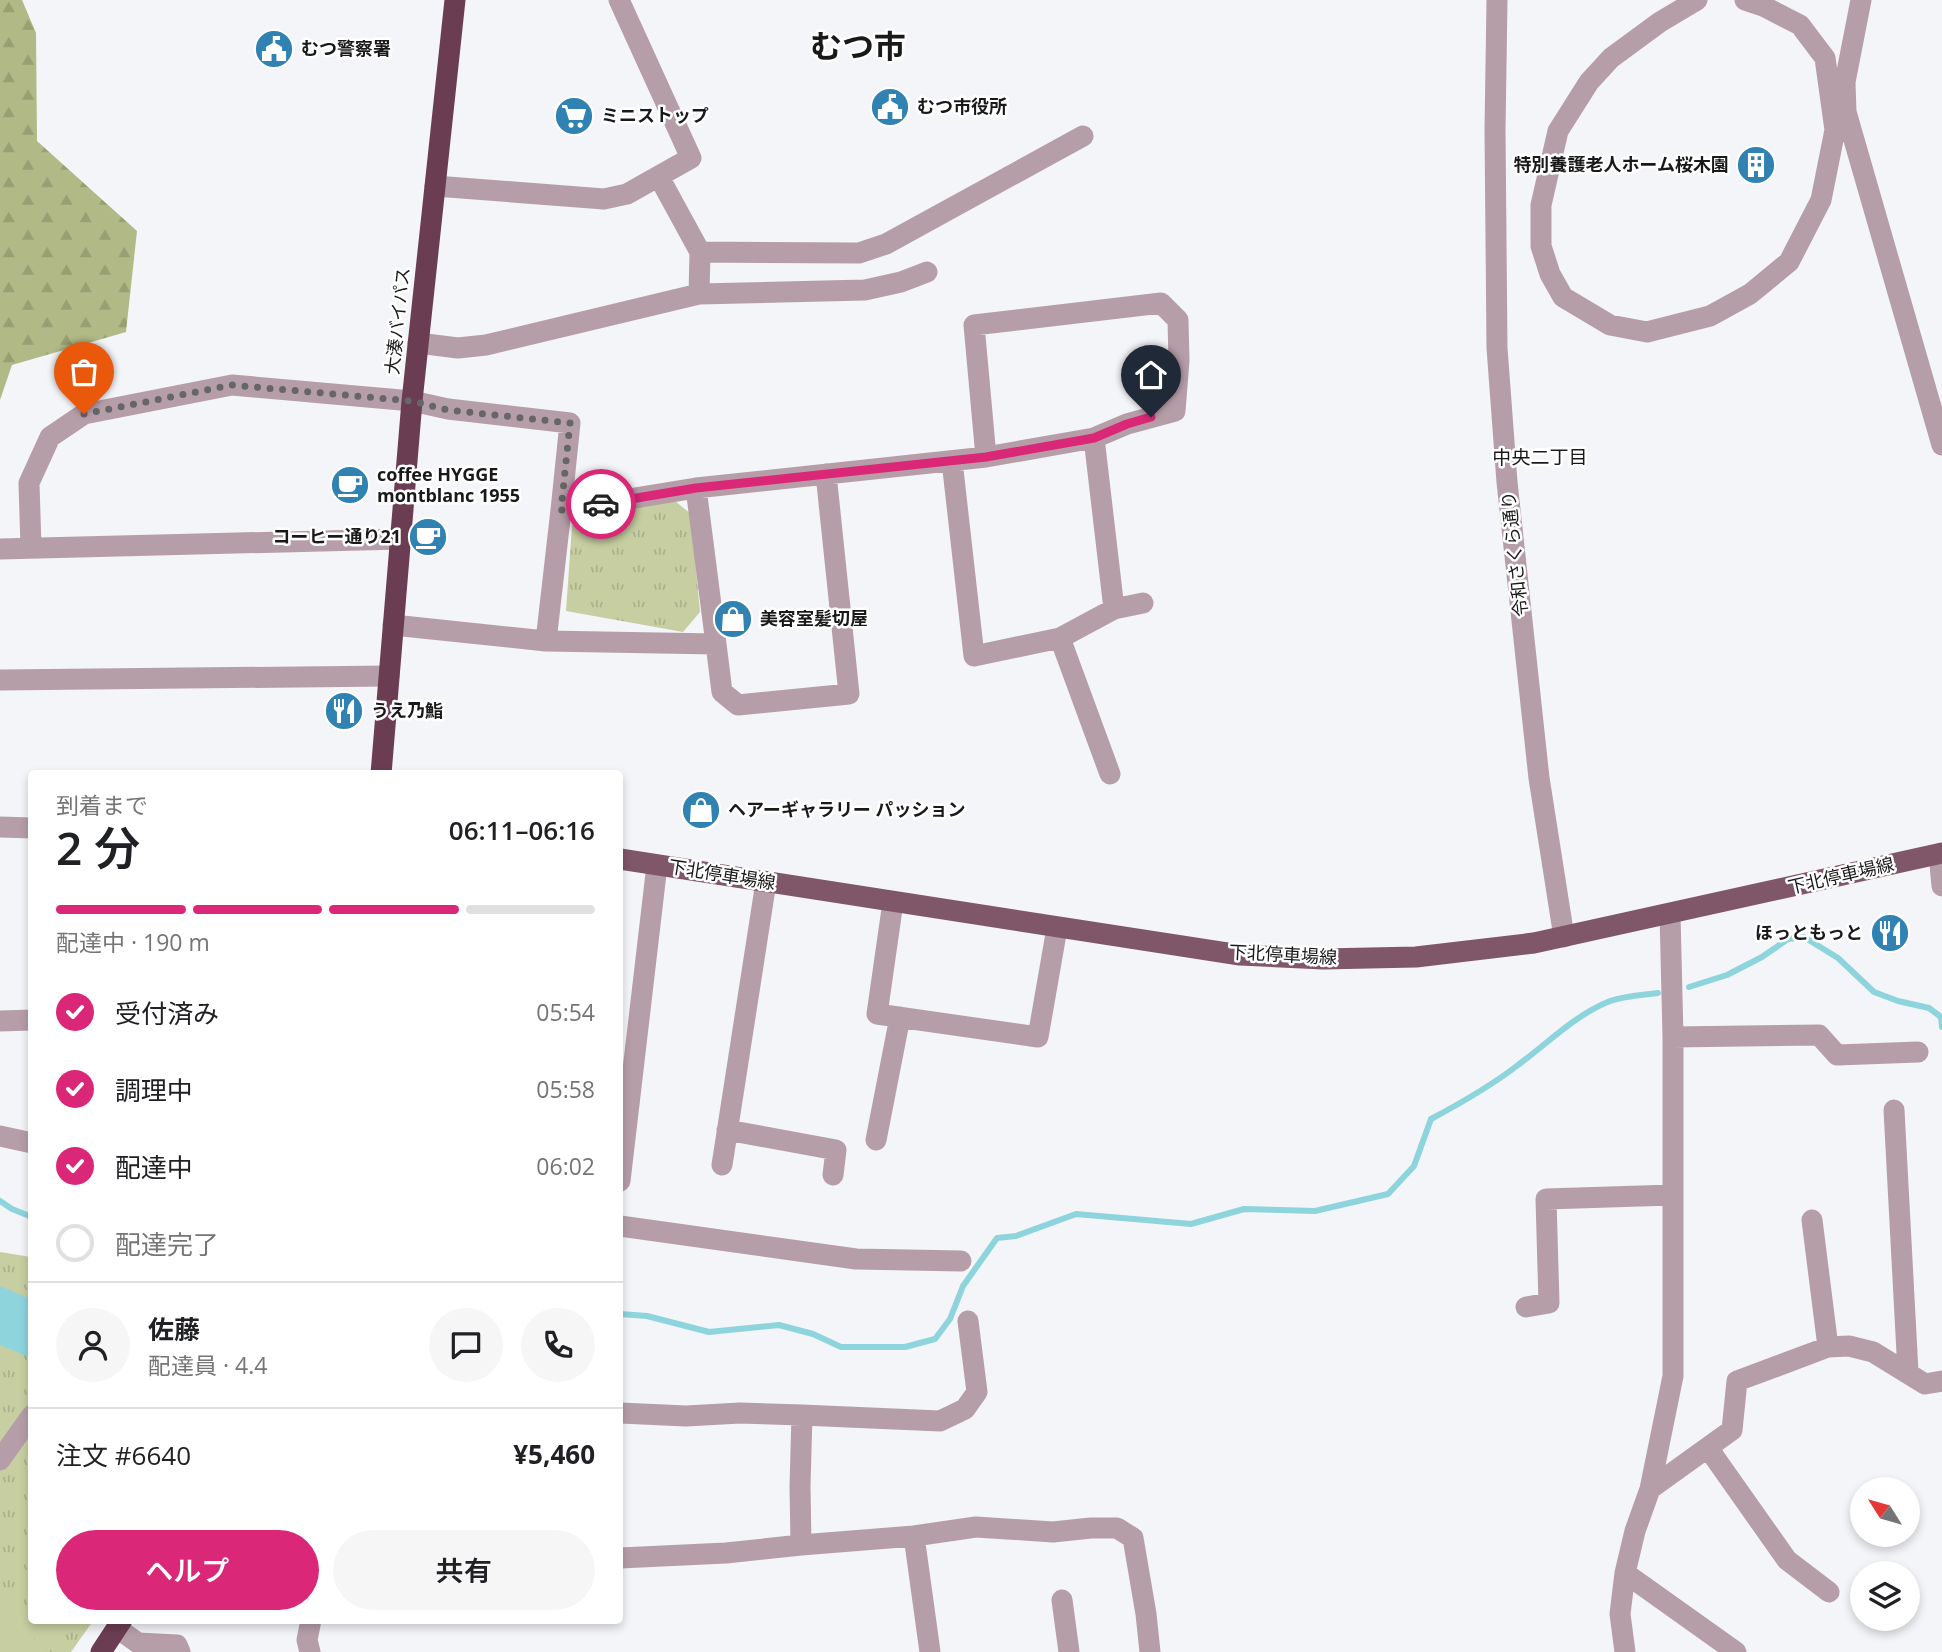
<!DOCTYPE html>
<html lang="ja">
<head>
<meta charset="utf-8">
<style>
  body { margin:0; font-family:"Open Sans","Noto Sans JP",sans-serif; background:#f6f6f6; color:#202124; height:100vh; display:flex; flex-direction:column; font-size:26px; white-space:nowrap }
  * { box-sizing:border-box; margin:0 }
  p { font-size:23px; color:#757577 }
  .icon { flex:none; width:38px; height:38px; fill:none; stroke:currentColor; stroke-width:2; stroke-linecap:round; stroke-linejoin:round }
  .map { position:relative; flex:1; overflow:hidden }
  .panel { position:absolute; left:28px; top:770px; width:595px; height:854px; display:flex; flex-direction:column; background:#fff; border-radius:7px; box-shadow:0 4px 10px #0003 }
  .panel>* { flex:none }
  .needle { width:46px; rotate:307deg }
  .tools { position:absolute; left:1850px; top:1477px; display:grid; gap:14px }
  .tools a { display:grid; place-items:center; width:70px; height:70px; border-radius:50%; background:#fff; box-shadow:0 4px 10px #0003; font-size:35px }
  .pin { position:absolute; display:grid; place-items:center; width:60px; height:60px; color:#fff; margin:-72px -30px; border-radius:50% 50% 50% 0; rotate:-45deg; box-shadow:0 0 7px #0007 }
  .pin .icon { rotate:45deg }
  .courier { position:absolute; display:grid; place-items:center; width:70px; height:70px; margin:-35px; border:5px solid #db2777; border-radius:50%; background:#fff; color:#222; box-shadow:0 2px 9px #0007 }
  .headline em { font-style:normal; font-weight:600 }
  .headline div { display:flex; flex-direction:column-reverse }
  .headline { display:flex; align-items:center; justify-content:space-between; height:119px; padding:0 28px }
  h1 { font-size:46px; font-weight:600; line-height:52px }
  .bar { display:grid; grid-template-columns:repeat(4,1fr); gap:10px 7px; align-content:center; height:84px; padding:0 28px }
  .bar i { height:9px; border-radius:5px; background:#e0e0e0 }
  .bar .active { background:#db2777 }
  .bar p { grid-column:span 4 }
  .line { display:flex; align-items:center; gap:18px; padding:0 28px; border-top:2px solid #e0e0e0 }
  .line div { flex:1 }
  .round { display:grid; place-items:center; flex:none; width:74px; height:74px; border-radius:37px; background:#f6f6f6 }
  ol { padding:0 28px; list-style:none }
  li { display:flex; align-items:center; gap:21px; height:77px }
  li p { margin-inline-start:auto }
  li .icon { padding:7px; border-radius:50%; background:#db2777; color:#fff; stroke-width:4 }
  li:last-child { color:#757577 }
  li i { width:38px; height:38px; border:4px solid #e0e0e0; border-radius:50% }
  .button { display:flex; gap:14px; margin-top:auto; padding:14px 28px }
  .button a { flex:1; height:80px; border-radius:42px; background:#db2777; color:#fff; font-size:28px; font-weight:600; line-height:80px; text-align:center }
  .button a+a { background:#f6f6f6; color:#202124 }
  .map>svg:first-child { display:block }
  .forest { fill:url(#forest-firs) }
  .park { fill:url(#park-tufts) }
  .garden { fill:#c7cfa2 }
  .water { fill:#8ed4dd }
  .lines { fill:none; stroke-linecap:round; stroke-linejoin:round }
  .stream { stroke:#8ed4dd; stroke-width:6 }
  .minor { stroke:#b69ea8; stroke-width:21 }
  .major { stroke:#805669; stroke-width:21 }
  .highway { stroke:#6b3d52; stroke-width:21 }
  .done { stroke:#666668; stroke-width:7; stroke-dasharray:0 12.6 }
  .route { stroke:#db2777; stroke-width:9 }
  .labels { text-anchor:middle; stroke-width:5; stroke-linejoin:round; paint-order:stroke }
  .poi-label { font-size:18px; font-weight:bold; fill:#19191a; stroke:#fff; text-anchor:start }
  .street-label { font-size:18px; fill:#19191a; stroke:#fff }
  .neighbourhood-label { font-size:19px; fill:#19191a; stroke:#fff }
  .town-label { font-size:32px; font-weight:bold; fill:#19191a; stroke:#fff }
</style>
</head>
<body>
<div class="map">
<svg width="1942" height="1652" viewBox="0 0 1942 1652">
  <defs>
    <pattern id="forest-firs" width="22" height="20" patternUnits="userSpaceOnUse" patternTransform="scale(1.75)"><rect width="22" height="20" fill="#b1ba86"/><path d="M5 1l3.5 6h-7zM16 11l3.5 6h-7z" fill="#989f73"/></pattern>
    <pattern id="park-tufts" width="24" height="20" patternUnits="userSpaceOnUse" patternTransform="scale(1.75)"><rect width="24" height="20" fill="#c7cfa2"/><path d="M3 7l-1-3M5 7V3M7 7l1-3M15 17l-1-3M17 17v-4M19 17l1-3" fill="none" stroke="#aab18b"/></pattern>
  </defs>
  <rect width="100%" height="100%" fill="#f4f5f8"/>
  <path class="forest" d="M0,0H22L36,33L37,141L137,231L126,332L12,365L0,400Z"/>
  <path class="park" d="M675,501L691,514L700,612L683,632L566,611L572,526L580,517Z
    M0,1252L31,1257L32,1620L93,1621L71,1652H0Z"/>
  <path class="garden" d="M0,1601L41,1629L25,1652H0Z"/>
  <path class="water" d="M0,1286L31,1299V1358L0,1345Z"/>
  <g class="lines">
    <path class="stream" d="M1689,987L1727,975L1762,957L1788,939L1804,937L1838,958L1874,992L1898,1001L1929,1008L1941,1017L1942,1027
      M0,1201L12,1209L32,1217
      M620,1314L647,1316L709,1332L779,1325L813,1334L841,1347H905L935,1339L950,1319L963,1286L997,1238L1016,1236L1076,1214L1191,1224L1244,1209L1315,1211L1388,1194L1414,1166L1431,1119C1461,1103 1491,1086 1518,1065C1548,1043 1575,1015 1610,1001C1625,996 1643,995 1658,993"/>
    <path class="minor" d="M1497,0L1495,130L1497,348L1507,482L1539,778L1564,937
      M1697,0L1660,22L1611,58L1589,82L1558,131L1541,205V246L1550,274L1563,297L1610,325L1647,332L1710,316L1750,294L1789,262L1821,200L1835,130L1825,58L1800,25L1763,6L1745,0
      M1861,0L1845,82L1846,112L1942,445
      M659,177L700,252L699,294
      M435,186L604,199L627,194L691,158L619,0
      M700,252L859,253L886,244L1083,136
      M1161,303L1178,320L1179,361L1175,411L1127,424L1094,438L986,457L974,325Z
      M418,343L458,348L486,345L699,294L865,290L901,282L927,272
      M1094,438L1114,609
      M952,461L974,656L1060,638L1114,609L1143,603
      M696,488L716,644
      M31,547L29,483L50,437L84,414L232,385L412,401L448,409L570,423L561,510L696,488L986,457
      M0,549L401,539
      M393,625L546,641L716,644L722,692L738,705L849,694L826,474
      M1060,638L1110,774
      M546,641L561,510
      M0,680L389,676
      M0,827L32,828
      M1939,854L1942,886
      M893,902L877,1014L1038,1037L1057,928
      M0,1021L32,1020
      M1673,1037L1819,1035L1837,1055L1918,1052
      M1894,1110L1908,1372
      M727,1130L836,1150L833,1175
      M0,1136L32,1143
      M876,1140L900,1017
      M722,1165L766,882
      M620,1181L657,865
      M1812,1220L1828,1347
      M620,1226L856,1259L961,1261
      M1526,1307L1549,1303L1546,1199L1672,1195
      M620,1413L686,1416L740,1413L802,1415L800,1486L801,1545L726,1553L620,1558
      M802,1415L940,1421L965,1409L977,1392L968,1321
      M1708,1448L1787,1560L1829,1592
      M0,1460L32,1415
      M1650,1489L1732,1430L1737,1381L1828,1347L1849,1346L1873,1352L1925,1384L1942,1381
      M914,1536L930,1652
      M801,1545L914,1536L976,1527L1053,1532L1091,1528H1117L1133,1538L1146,1614L1150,1652
      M1625,1573L1736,1652
      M1062,1600L1069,1652
      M117,1628L138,1643L177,1645L180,1652
      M310,1652L307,1640L311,1620
      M1625,1652L1620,1614L1625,1573L1635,1531L1650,1489L1673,1376V1037L1670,914"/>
    <path class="major" d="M620,859L1240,955L1323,959L1416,957L1534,943L1942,853"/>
    <path class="highway" d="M381,774L412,401L455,0
      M101,1652L122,1620"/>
  </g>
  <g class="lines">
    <path class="done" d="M84,414L232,385L412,401L448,410L570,423L561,510L601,504"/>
    <path class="route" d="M601,504L696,488L986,457L1094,438L1127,424L1151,417"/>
  </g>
  <defs>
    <g id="civic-disc" transform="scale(2.0125)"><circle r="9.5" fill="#2f82b2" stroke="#fff"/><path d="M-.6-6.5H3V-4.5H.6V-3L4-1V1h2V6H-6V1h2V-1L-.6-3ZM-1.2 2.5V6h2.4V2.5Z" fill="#fff"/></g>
    <g id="supermarket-disc" transform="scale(2.0125)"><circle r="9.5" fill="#2f82b2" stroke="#fff"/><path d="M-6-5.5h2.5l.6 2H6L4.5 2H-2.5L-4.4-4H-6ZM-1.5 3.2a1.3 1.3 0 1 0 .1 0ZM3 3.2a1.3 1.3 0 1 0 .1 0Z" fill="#fff"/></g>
    <g id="building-disc" transform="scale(2.0125)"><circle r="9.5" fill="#2f82b2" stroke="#fff"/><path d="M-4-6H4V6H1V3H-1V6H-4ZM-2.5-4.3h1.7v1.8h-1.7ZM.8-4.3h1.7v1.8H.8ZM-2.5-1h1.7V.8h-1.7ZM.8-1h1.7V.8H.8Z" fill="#fff"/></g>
    <g id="cafe-disc" transform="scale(2.0125)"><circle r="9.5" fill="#2f82b2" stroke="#fff"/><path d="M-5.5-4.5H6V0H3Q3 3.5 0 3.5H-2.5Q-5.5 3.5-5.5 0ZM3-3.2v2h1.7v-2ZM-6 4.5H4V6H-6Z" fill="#fff"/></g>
    <g id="shop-disc" transform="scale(2.0125)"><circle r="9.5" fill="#2f82b2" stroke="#fff"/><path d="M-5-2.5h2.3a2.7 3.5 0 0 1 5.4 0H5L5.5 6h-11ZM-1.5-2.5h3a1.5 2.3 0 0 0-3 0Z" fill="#fff"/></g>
    <g id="restaurant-disc" transform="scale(2.0125)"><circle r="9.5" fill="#2f82b2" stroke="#fff"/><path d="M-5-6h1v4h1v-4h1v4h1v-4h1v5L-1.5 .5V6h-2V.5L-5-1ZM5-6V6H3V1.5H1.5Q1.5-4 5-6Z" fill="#fff"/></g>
  </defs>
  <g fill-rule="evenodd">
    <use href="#civic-disc" x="274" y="49"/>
    <use href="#civic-disc" x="890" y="107"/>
    <use href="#supermarket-disc" x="574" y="116"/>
    <use href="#building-disc" x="1756" y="165"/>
    <use href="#cafe-disc" x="350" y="485"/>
    <use href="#cafe-disc" x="428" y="537"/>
    <use href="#shop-disc" x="733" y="619"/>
    <use href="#restaurant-disc" x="344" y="711"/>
    <use href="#shop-disc" x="701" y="810"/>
    <use href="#restaurant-disc" x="1890" y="933"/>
  </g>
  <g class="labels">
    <g class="poi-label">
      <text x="301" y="55">むつ警察署</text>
      <text x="917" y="113">むつ市役所</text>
      <text x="601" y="122">ミニストップ</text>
      <text x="1729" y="171" text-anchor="end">特別養護老人ホーム桜木園</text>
      <text x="377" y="481">coffee HYGGE<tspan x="377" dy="21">montblanc 1955</tspan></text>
      <text x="401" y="543" text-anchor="end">コーヒー通り21</text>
      <text x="760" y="625">美容室髪切屋</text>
      <text x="371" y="717">うえ乃鮨</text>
      <text x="728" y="816">ヘアーギャラリー パッション</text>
      <text x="1863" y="939" text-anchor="end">ほっともっと</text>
    </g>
    <g class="street-label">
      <text transform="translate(398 321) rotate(-84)" y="6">大湊バイパス</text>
      <text transform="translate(1515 554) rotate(-96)" y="6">令和さくら通り</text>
      <text transform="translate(722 875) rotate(9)" y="6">下北停車場線</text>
      <text transform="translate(1841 876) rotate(-13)" y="6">下北停車場線</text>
      <text transform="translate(1283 955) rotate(3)" y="6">下北停車場線</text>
    </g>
    <g class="neighbourhood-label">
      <text x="1540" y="464">中央二丁目</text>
    </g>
    <g class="town-label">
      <text x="858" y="58">むつ市</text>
    </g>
  </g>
</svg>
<div class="tools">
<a><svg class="needle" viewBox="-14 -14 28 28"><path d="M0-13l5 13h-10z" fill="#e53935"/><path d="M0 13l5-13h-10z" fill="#757577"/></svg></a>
<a><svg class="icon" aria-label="layers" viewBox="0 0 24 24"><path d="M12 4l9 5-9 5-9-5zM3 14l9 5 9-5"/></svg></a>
</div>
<div class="pin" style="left:84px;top:414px;background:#ea580c"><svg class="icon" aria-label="bag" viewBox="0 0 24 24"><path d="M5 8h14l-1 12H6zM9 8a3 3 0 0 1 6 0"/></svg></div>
<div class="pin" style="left:1151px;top:417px;background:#1f2937"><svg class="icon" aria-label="home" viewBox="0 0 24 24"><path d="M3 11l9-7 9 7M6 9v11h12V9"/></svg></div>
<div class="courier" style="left:601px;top:504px"><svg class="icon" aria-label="car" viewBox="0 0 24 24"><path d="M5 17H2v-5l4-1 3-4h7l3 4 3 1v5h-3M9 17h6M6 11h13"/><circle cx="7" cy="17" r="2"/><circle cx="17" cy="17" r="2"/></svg></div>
<section class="panel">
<div class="headline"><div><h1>2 分</h1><p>到着まで</p></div><em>06:11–06:16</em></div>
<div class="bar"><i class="active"></i><i class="active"></i><i class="active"></i><i></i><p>配達中 · 190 m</p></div>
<ol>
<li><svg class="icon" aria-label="check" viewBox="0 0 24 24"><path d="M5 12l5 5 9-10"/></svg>受付済み<p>05:54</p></li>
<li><svg class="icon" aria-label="check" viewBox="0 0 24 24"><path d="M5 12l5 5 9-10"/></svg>調理中<p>05:58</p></li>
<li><svg class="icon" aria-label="check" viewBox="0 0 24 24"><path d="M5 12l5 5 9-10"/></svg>配達中<p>06:02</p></li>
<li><i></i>配達完了</li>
</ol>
<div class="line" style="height:126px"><a class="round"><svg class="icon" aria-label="person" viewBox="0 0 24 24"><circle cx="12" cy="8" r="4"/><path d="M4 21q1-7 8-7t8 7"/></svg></a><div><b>佐藤</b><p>配達員 · 4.4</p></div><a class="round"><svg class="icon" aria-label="chat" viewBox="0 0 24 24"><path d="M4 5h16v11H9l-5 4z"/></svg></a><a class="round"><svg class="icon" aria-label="phone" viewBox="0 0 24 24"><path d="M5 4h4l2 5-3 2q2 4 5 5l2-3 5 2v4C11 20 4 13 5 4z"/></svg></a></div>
<div class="line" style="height:91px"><div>注文 #6640</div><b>¥5,460</b></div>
<div class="button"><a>ヘルプ</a><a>共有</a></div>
</section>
</div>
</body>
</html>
